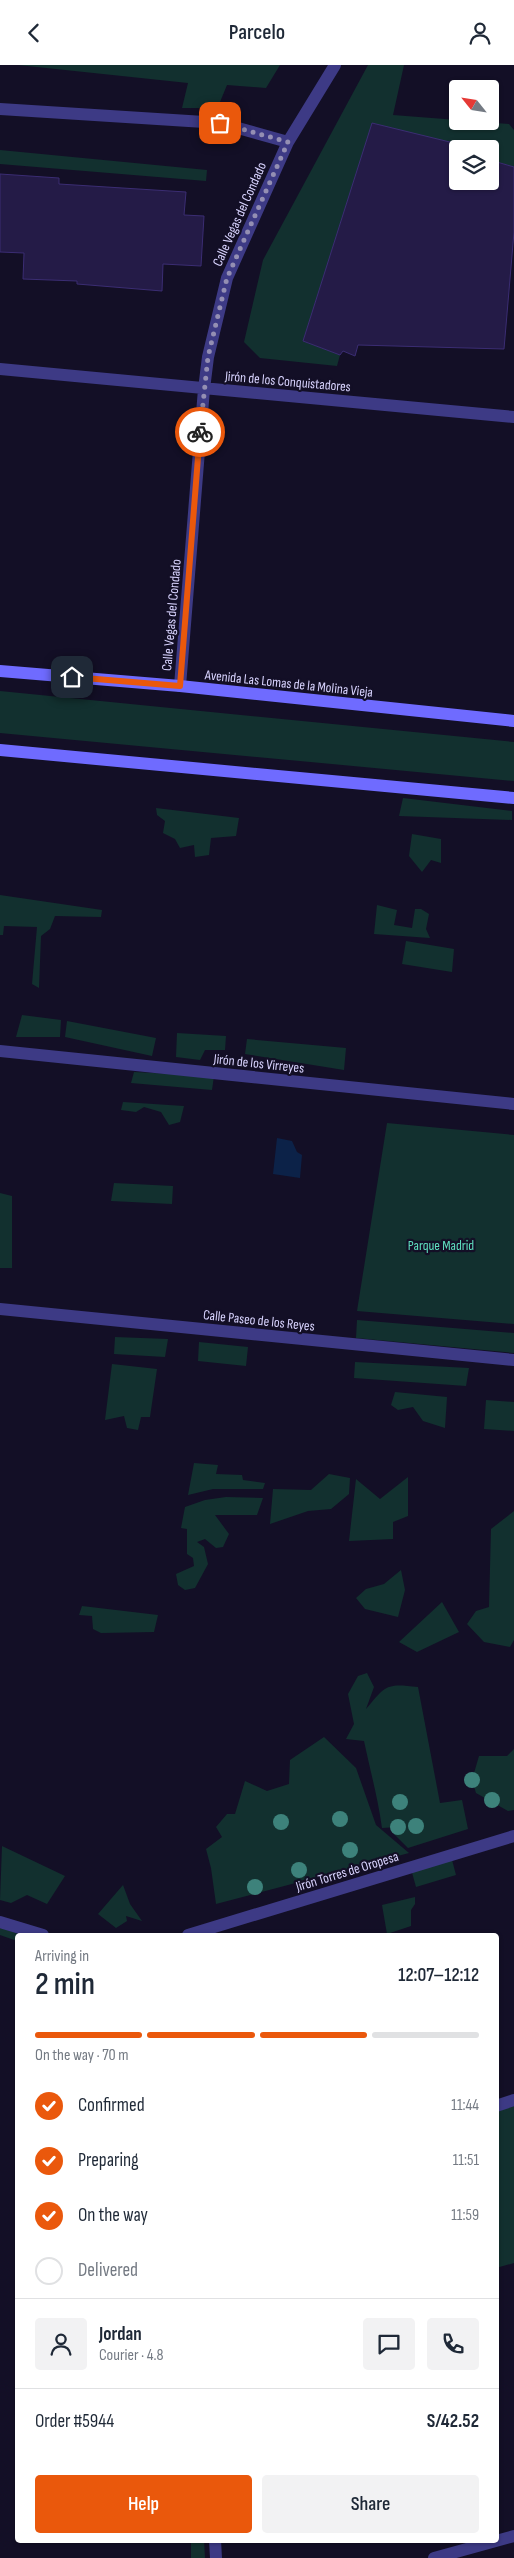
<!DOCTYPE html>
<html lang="en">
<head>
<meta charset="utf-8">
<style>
  body { margin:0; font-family:"Sofia Sans Condensed",sans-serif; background:#f2f2f3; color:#1f2937; height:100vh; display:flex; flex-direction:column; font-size:19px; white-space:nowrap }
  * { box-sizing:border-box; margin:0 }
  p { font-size:16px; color:#747a83 }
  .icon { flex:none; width:28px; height:28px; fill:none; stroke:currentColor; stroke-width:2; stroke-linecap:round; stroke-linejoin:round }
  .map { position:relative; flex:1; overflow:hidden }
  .details { position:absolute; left:15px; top:1868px; width:484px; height:610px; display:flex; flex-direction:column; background:#fff; border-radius:5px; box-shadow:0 1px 4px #0004 }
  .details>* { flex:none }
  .needle { width:32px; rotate:300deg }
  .buttons { position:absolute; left:449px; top:15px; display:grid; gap:10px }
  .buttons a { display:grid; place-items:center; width:50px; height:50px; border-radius:5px; background:#fff; box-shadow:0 1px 4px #0004; font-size:25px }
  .pin { position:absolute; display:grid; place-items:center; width:42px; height:42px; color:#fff; margin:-21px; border-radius:10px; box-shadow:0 2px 8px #0006 }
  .courier { position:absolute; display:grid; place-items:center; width:50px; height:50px; margin:-25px; border:4px solid #ea580c; border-radius:50%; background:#fff; color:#222; box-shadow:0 1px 6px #0007 }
  .head em { font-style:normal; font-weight:600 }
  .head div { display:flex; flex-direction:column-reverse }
  .head { display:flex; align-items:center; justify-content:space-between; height:85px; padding:0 20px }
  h1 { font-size:32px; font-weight:600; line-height:38px }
  .bar { display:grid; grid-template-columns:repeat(4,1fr); gap:8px 5px; align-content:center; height:60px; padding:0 20px }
  .bar i { height:6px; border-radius:4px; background:#e0e1e3 }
  .bar .selected { background:#ea580c }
  .bar p { grid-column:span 4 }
  .line { display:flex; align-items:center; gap:12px; padding:0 20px; border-top:1px solid #e0e1e3 }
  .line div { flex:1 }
  .round { display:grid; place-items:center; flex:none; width:52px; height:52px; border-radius:5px; background:#f2f2f3 }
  ol { padding:0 20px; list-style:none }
  li { display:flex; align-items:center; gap:15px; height:55px }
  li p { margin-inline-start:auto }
  li .icon { padding:5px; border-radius:50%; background:#ea580c; color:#fff; stroke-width:4 }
  li:last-child { color:#747a83 }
  li i { width:28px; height:28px; border:2px solid #e0e1e3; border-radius:50% }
  .button { display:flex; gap:10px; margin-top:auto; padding:10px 20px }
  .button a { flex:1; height:58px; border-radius:5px; background:#ea580c; color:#fff; font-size:20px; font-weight:600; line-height:58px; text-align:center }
  .button a+a { background:#f2f2f3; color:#1f2937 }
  header { display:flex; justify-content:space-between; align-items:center; height:65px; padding:0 20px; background:#fff; font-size:22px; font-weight:600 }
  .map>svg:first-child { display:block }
  .green { fill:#12302f }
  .water { fill:#0c2248 }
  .building { fill:#241b47; stroke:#3b2d73 }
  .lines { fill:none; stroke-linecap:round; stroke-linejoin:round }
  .path { stroke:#2fb8b0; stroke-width:3; stroke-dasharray:2.5 4; stroke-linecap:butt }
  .street { stroke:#3d3a85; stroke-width:12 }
  .secondary { stroke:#6f6bff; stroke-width:12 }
  .tree { fill:#3d827b }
  .done { stroke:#948fb3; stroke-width:5; stroke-dasharray:0 9 }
  .route { stroke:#ea580c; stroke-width:6 }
  .labels { text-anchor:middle; stroke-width:4.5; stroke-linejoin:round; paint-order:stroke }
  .street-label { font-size:14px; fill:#d9d4ff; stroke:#130f26 }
  .park-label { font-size:14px; fill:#5fe0c0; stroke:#130f26 }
</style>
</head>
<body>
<header><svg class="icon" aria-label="back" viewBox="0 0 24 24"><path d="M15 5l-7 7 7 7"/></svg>Parcelo<svg class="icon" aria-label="person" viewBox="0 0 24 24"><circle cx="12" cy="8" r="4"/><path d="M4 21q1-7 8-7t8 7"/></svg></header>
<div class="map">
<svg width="514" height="2493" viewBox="0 0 514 2493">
  <rect width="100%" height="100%" fill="#130f26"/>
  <path class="green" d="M18,0H280L266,23L227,20L220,37L207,43H182L188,18Z
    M368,0H404L393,50L509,59L514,65V102L490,95V84H458L373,58L303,276L340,290L337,301L260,293L244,277L263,195Z
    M0,85L207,105L206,116L0,99Z
    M0,626L514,677V716L0,668Z
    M403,733L512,746V755L399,751Z
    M156,743L239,753L236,771L211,773L209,790L195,792L194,780L180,783L175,774L163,768L165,756L157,750Z
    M412,769L441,774V798L431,795L422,807L409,791Z
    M0,830L102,845L101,852L55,851L50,864L41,871L39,923L32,919L37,862L4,861L3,870H0Z
    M377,840L397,845L394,860L412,863L415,844H421L429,849L426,864L430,873L374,869Z
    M406,876L454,884L452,907L402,899Z
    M22,950L61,955L60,972H16Z
    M67,956L156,973L152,991L65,972Z
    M177,968L226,971L225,985H205L200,995L176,992Z
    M247,974L346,983L344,1005L245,989Z
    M134,1007L214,1011L212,1025L131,1018Z
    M123,1037L184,1041L180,1057L169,1060L161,1047L144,1042L136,1047L121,1045Z
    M387,1058L514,1070V1259L357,1246Z
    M114,1118L173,1121L172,1139L111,1136Z
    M0,1128L12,1131V1203H0Z
    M357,1255L514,1268V1288L356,1273Z
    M115,1272L168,1274L165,1292L114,1289Z
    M199,1277L248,1282L246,1301L198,1296Z
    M355,1297L469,1303L466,1321L354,1313Z
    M112,1299L157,1304L150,1352H141L138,1365L127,1363L124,1351L105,1355Z
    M395,1327L447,1332L445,1363L423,1356L413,1342L398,1345L391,1340Z
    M486,1335L514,1337V1366L484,1364Z
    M194,1398L218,1400L216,1409L242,1410L243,1415L265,1418L263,1424H213L188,1430Z
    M329,1409L350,1413L349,1429L331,1444L308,1446L270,1459L273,1424L311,1425Z
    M408,1412V1451L393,1457V1474L349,1476L356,1414L380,1434Z
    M226,1432L263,1433L257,1450H215L229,1469L223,1482L216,1483L205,1474L197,1477L204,1482L208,1499L195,1523L185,1525L178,1520L176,1509L194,1501L193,1493L187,1489V1464L181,1463L185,1442L205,1435Z
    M514,1446V1575L510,1582L484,1577L467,1559L476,1546L489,1542L491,1464Z
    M401,1505L405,1525L398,1552L365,1544L356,1533L366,1524L384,1519Z
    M442,1537L459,1567L417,1587L399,1577Z
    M82,1541L158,1550L154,1567L101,1568L93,1564L92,1551L79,1550Z
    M367,1608L374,1622L366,1644C386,1620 386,1618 418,1622L440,1738L462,1735L468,1764L408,1783L394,1769L398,1762L382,1763C378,1733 370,1705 364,1676L346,1674L354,1659L348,1629L358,1611Z
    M324,1672L356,1703L376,1760L409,1788L216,1839L211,1803L206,1784L222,1772L216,1762L227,1749H235L245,1716L267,1726L289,1719L290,1695Z
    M514,1684V1745L508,1746L476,1728L472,1715L479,1691H507Z
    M2,1781L65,1811L47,1839L27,1830L11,1838L0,1835Z
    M451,1791L456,1810L416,1822L411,1804Z
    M123,1820L130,1839L142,1856L126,1851L127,1856L116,1863L98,1849Z
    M415,1832V1839L411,1845V1861L387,1869L382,1840Z
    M0,1863H2L21,1870H18L17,1876L0,1870Z
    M514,2039V2198L496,2203V2045Z
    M191,2475H204L205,2493H191Z"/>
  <path class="water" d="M277,1073L292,1076L297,1087L302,1090L300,1113L273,1109Z"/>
  <path class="building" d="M372,58L458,79V116H490V95L514,102V167L504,284L358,280L355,291L343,286L340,290L303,276Z
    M0,109L59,113V119L186,127L184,150L204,151L201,201L163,199L162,226L77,219V216L23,214L24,188L0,187Z"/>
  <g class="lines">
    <path class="path" d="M383,2475V2476"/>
    <path class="street" d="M0,44L220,58L288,77
      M0,304L514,352
      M180,621L204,324L208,292L227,213L288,77L335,0
      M0,986L514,1039
      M0,1244L514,1295
      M0,1857L43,1870
      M188,1870L514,1771
      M496,2041L514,2035
      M215,2475L216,2493
      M434,2493L514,2471"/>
    <path class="secondary" d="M0,606L180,621L514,656
      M0,685L514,733"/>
  </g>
  <g class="tree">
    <circle cx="472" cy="1715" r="8"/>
    <circle cx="492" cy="1735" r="8"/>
    <circle cx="400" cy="1737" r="8"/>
    <circle cx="340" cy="1754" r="8"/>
    <circle cx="281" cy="1757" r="8"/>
    <circle cx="416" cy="1761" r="8"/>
    <circle cx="398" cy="1762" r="8"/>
    <circle cx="350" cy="1785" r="8"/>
    <circle cx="299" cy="1805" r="8"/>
    <circle cx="255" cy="1822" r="8"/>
  </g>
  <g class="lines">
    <path class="done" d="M200,367L208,292L227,213L288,77L220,58"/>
    <path class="route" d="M72,612L180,621L200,367"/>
  </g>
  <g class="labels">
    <g class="street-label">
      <text transform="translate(239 149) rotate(-66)" y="5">Calle Vegas del Condado</text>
      <text transform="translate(288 316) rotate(5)" y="5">Jirón de los Conquistadores</text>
      <text transform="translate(171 550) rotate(-85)" y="5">Calle Vegas del Condado</text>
      <text transform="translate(289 618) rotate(6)" y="5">Avenida Las Lomas de la Molina Vieja</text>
      <text transform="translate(259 998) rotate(6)" y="5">Jirón de los Virreyes</text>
      <text transform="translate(259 1255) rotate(6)" y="5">Calle Paseo de los Reyes</text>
      <text transform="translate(347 1806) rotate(-17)" y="5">Jirón Torres de Oropesa</text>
    </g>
    <g class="park-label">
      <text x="441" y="1185">Parque Madrid</text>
    </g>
  </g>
</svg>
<div class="buttons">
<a><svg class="needle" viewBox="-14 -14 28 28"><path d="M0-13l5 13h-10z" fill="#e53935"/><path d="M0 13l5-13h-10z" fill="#747a83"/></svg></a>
<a><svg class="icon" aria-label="layers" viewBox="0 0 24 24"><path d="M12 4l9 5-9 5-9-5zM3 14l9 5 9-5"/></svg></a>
</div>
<div class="pin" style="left:220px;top:58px;background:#ea580c"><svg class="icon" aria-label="bag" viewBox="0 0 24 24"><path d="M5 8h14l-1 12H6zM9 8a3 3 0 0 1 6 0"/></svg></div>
<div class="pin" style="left:72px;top:612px;background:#1f2937"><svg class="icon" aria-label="home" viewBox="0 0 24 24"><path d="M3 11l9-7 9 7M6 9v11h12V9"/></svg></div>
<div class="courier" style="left:200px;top:367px"><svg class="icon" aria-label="bike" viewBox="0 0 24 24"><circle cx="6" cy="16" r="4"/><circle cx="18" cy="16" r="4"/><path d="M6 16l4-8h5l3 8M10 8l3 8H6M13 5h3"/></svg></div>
<section class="details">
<div class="head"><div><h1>2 min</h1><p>Arriving in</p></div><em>12:07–12:12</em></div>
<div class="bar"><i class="selected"></i><i class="selected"></i><i class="selected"></i><i></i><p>On the way · 70 m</p></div>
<ol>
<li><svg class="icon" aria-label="check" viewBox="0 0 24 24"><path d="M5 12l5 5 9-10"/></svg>Confirmed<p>11:44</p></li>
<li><svg class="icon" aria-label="check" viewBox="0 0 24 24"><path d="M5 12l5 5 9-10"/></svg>Preparing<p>11:51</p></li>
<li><svg class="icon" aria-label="check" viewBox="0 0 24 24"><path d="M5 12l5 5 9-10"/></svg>On the way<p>11:59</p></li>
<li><i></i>Delivered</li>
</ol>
<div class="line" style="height:90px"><a class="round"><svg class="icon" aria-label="person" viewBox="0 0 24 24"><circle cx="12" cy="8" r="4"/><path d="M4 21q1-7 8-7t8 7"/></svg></a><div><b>Jordan</b><p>Courier · 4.8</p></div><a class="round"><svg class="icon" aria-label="chat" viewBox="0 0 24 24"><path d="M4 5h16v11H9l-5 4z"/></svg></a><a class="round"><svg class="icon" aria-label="phone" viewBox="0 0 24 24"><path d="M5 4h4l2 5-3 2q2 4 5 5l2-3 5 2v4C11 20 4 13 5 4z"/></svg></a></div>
<div class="line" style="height:65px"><div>Order #5944</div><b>S/42.52</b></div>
<div class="button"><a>Help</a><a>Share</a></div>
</section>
</div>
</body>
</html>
